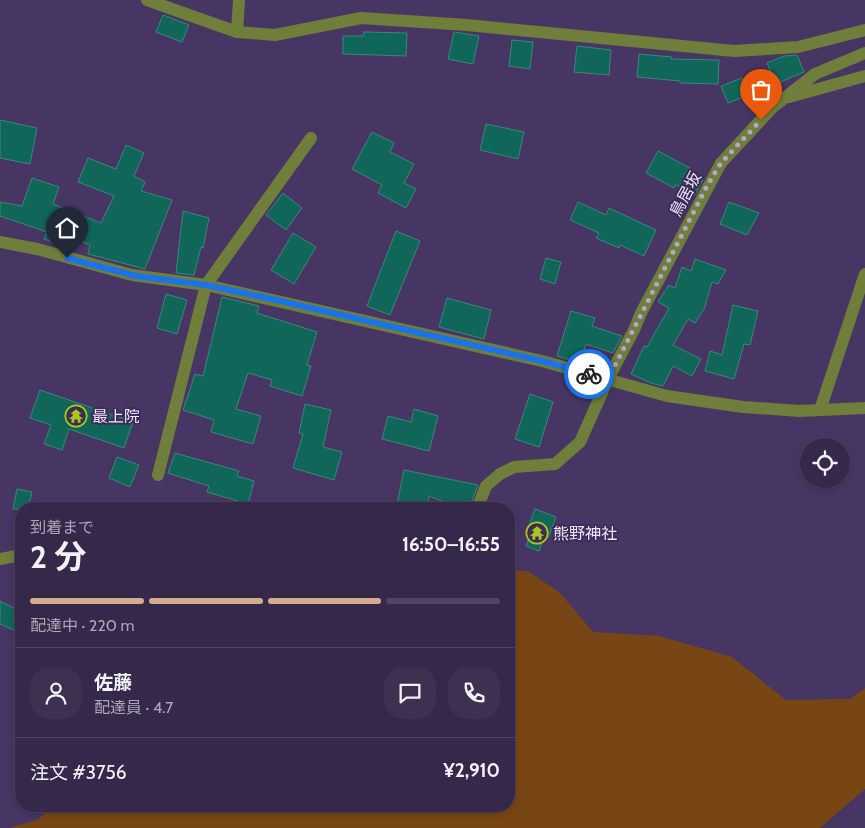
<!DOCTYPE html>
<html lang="ja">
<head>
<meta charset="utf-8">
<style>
  body { margin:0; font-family:Cabin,"Noto Sans JP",sans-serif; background:#3d3051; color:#f1f3f6; height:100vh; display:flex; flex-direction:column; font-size:19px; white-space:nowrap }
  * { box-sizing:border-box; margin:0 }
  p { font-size:16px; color:#aaa6b5 }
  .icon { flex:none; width:28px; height:28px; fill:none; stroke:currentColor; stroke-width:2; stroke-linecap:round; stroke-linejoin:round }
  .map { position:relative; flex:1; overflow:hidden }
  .side { position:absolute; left:15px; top:502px; width:500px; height:310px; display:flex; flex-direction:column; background:#35284a; border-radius:20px; box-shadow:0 2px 8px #0003,0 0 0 1px #4f4462 }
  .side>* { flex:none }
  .tools { position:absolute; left:800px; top:438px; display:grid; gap:10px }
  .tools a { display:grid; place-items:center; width:50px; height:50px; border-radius:50%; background:#35284a; box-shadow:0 2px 8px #0003,0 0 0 1px #4f4462; font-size:25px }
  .pin { position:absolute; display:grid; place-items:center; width:42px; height:42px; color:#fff; margin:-51px -21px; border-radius:50% 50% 50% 0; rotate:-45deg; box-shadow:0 0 5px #0007 }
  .pin .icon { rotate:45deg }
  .courier { position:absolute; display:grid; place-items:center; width:50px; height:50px; margin:-25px; border:4px solid #1a73e8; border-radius:50%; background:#fff; color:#222; box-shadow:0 1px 6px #0007 }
  .headline em { font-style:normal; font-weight:700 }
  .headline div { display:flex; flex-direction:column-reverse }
  .headline { display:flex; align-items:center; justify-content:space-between; height:85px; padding:0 15px }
  h1 { font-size:32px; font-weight:700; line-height:38px }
  .bar { display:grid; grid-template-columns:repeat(4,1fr); gap:8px 5px; align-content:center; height:60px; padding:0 15px }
  .bar i { height:6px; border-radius:4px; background:#4f4462 }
  .bar .current { background:#d6ab8b }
  .bar p { grid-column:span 4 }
  .line { display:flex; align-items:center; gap:12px; padding:0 15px; border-top:1px solid #4f4462 }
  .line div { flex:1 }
  .round { display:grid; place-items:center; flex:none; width:52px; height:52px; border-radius:20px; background:#3d3051 }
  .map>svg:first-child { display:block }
  .green { fill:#784615 }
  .building { fill:#11665a; stroke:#3b877a }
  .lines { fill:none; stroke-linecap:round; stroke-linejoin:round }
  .minor { stroke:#6f7e3b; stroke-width:12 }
  .done { stroke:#b2a7c6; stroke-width:5; stroke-dasharray:0 9 }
  .route { stroke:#1a73e8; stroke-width:6 }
  .labels { text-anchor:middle; stroke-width:4; stroke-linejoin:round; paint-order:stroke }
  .street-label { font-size:16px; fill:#ece4fb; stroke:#3d2b58 }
  .poi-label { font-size:16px; fill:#ece4fb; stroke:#3d2b58; text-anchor:start }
</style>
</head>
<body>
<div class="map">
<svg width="865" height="828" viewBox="0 0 865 828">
  <rect width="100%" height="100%" fill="#473663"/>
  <path class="green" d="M509,571H528L560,593L593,632L659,636L732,657L786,700L850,699L865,688V789L820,828H9L37,820L54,806H509Z"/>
  <path class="building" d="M163,15L189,25L182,42L156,32Z
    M364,32L407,33L406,56L343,54V36H363Z
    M454,32L479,36L473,64L448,59Z
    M512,40L533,42L530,69L509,66Z
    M577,46L611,50L609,75L574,72Z
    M639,54L672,57L671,59L719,60L718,84L680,83V81L637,77Z
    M797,55L804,72L776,84L767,63L784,56Z
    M742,78L749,95L728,103L721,86Z
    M0,120L37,128L30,164L0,158Z
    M486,124L524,132L518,159L480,150Z
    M372,132L394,143L390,152L414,164L404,183L416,189L406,208L378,193L382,185L352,169Z
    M126,145L144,153L134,176L145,182L141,191L172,200L145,269L88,254L90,245L67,236L63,246L44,239L47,232L0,216V202L22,206L32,178L59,187L53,204L101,223L114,196L78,182L88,158L116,169Z
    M658,151L690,168L688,172L703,179L695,195L676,185L674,188L646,173Z
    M283,193L302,208L286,230L266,215Z
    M578,202L606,215L609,208L656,230L644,256L620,245L619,248L596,238L599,233L570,220Z
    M729,202L759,213L747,235L720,224Z
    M183,211L209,218L203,248L201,247L194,275L176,273Z
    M396,231L420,241L390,315L367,306Z
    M293,233L316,247L294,284L271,270Z
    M546,258L561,262L555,284L540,279Z
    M695,259L726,270L718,284L712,282L704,309L695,323L688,319L673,345L701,359L692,376L673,366L663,386L651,383L631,374L644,346L647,347L669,308L658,302L669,285L675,288L682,267L691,271Z
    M166,294L187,300L177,334L157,328Z
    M222,297L259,306L257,313L317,332L307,365L311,366L302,396L270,386L272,380L248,373L236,409L261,416L253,444L211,432L214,420L183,410L195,374L203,376Z
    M447,298L491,310L484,339L439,327Z
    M733,305L758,311L750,345L744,344L734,379L705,371L710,351L722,355Z
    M571,311L595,318L592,326L622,336L613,353L586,344L580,363L557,356Z
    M40,390L133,422L124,448L69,429L62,450L44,444L51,425L30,418Z
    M530,394L553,402L539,447L515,439Z
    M305,404L331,410L323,447L342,452L334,480L293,468L303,434L299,433Z
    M414,409L438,416L429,451L382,439L388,416L411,422Z
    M175,453L239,471L237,476L254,481L248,504L207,492L209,486L168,473Z
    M117,457L139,465L130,487L109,478Z
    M404,470L478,485L469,509H462L429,496L427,509H396Z
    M17,489L32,492L28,509H13Z
    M535,509L556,517L548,538L544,537L539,551L526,546L531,533L527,531Z
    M0,601L21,612V633L0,624Z"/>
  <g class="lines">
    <path class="minor" d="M147,0L237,32L275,35L361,18L467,25L734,51L798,47L865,30
      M237,32L239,0
      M789,97L865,76
      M0,242L37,249L132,275L206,285L542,361L667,396L743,407L799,411L865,408
      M820,410L865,274
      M158,475L206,285L311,138
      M477,509L486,486L500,474L514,467L555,464L580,442L608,379L634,330L641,313L721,163L773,107L815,74L865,53
      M0,559L21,555"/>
  </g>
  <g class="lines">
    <path class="done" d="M589,374L608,379L708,184L721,163L761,120"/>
    <path class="route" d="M67,258L136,276L206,285L258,296L542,361L589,374"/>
  </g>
  <defs>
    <g id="temple-ring" transform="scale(1.125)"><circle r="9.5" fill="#3d2b58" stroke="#a9c71b" stroke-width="1.5"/><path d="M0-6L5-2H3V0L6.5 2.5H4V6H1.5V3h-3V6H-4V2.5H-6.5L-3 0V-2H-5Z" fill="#a9c71b"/></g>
  </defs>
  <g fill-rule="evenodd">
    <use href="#temple-ring" x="76" y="416"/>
    <use href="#temple-ring" x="537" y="533"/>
  </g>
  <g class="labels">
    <g class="street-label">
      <text transform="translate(685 194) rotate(-62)" y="6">鳥居坂</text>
    </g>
    <g class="poi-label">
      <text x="92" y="422">最上院</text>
      <text x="553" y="539">熊野神社</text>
    </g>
  </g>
</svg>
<div class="tools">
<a><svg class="icon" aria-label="locate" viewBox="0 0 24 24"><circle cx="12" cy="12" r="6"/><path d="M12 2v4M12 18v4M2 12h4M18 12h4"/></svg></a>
</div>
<div class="pin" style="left:761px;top:120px;background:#ea580c"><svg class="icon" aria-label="bag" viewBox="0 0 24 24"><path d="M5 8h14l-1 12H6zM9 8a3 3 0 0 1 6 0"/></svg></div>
<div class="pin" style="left:67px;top:258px;background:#1f2937"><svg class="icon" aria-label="home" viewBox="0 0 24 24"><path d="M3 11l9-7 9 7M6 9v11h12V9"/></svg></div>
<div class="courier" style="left:589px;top:374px"><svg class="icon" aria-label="bike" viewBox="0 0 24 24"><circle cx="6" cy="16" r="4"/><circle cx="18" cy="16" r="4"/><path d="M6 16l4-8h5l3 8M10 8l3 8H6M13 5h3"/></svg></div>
<section class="side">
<div class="headline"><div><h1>2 分</h1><p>到着まで</p></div><em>16:50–16:55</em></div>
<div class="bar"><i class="current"></i><i class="current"></i><i class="current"></i><i></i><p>配達中 · 220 m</p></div>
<div class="line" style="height:90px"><a class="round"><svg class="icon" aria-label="person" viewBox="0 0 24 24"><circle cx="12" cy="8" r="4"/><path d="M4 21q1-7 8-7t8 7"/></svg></a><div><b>佐藤</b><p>配達員 · 4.7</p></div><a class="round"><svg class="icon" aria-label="chat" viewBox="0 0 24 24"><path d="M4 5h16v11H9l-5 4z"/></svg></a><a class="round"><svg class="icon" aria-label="phone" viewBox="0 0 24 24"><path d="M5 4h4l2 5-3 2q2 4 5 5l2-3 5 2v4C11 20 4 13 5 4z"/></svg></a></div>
<div class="line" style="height:65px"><div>注文 #3756</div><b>¥2,910</b></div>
</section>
</div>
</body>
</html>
